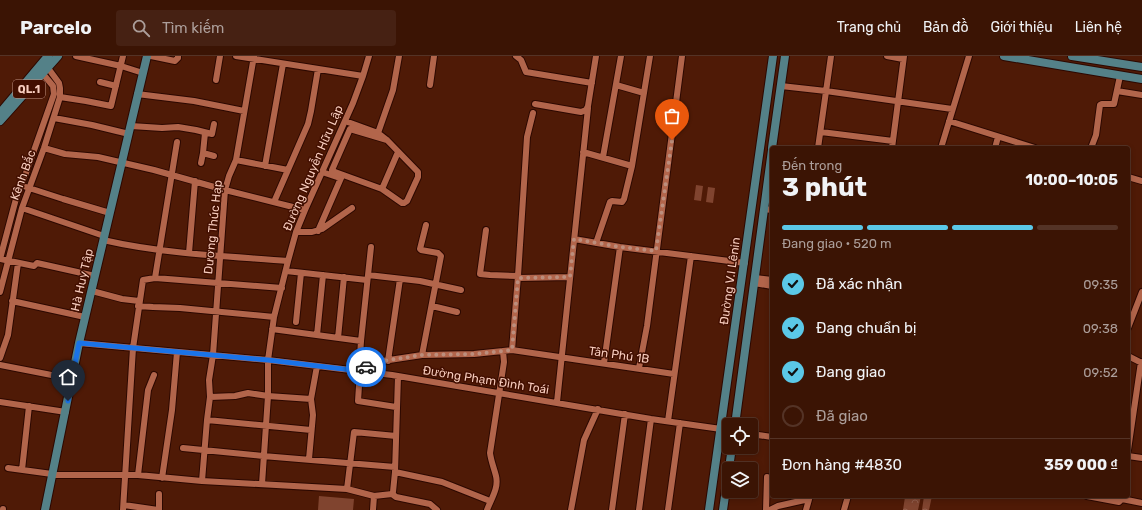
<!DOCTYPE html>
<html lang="vi">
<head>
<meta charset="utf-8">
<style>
  body { margin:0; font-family:Rubik,sans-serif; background:#462113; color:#f1f3f6; height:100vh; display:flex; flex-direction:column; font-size:15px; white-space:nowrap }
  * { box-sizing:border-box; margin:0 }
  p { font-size:13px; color:#ac9e9a }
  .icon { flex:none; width:22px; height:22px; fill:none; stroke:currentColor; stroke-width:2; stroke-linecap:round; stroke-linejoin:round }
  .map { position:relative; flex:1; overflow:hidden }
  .side { position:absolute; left:770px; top:90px; width:360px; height:352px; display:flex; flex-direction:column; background:#3b1404; border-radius:4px; box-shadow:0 2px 6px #0003,0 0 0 1px #543326 }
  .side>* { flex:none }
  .buttons { position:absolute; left:722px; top:362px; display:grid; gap:8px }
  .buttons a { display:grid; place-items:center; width:36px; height:36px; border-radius:4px; background:#3b1404; box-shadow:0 2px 6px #0003,0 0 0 1px #543326; font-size:20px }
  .pin { position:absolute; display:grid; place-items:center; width:34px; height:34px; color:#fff; margin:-41px -17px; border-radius:50% 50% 50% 0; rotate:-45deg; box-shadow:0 0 4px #0007 }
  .pin .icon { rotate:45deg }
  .courier { position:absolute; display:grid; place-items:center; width:40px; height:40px; margin:-20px; border:3px solid #1a73e8; border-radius:50%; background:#fff; color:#222; box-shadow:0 1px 5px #0007 }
  .headline em { font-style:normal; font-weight:700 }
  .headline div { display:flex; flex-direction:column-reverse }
  .headline { display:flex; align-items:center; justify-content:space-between; height:68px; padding:0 12px }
  h1 { font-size:26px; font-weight:700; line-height:30px }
  .bar { display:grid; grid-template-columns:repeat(4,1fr); gap:6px 4px; align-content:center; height:48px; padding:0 12px }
  .bar i { height:5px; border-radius:3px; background:#543326 }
  .bar .current { background:#5bc8e7 }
  .bar p { grid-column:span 4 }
  .line { display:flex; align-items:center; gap:10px; padding:0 12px; border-top:1px solid #543326 }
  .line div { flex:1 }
  ol { padding:0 12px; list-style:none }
  li { display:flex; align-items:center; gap:12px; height:44px }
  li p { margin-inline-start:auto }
  li .icon { padding:4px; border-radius:50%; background:#5bc8e7; color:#111; stroke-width:4 }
  li:last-child { color:#ac9e9a }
  li i { width:22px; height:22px; border:2px solid #543326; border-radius:50% }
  header { display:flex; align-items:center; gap:24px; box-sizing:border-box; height:56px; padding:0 20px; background:#3b1404; border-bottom:1px solid #543326 }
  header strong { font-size:19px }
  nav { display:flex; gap:22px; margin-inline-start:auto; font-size:14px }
  .search { width:280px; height:36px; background:#462113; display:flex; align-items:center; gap:10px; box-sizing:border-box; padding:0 14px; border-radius:4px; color:#ac9e9a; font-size:15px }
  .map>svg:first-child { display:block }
  .forest { fill:url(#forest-crowns) }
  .garden { fill:#80442f }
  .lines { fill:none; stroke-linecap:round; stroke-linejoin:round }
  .minor-casing { stroke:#2c0800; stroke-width:8 }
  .major-casing { stroke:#2c0800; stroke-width:10 }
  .minor { stroke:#b2654b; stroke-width:6 }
  .major { stroke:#548188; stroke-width:8 }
  .done { stroke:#bc8e7d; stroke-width:4; stroke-dasharray:0 7.2 }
  .route { stroke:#1a73e8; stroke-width:5 }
  .labels { text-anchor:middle; stroke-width:3; stroke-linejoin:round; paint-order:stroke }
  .shield { fill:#430f00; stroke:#c19384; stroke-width:1 }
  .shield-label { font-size:11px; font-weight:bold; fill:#f7ccbd }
  .street-label { font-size:12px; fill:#f7ccbd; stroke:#430f00 }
</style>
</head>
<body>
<header>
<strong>Parcelo</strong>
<div class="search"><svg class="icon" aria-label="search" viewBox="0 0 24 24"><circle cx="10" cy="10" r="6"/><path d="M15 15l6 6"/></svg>Tìm kiếm</div>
<nav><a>Trang chủ</a><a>Bản đồ</a><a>Giới thiệu</a><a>Liên hệ</a></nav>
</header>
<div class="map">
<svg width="1142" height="454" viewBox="0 0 1142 454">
  <defs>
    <pattern id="forest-crowns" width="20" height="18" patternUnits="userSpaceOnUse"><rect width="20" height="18" fill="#80442f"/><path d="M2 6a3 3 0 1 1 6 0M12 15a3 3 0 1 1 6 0" fill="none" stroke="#935e4b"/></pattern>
  </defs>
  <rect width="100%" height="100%" fill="#4f1a06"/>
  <path class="forest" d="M910,440H921L918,454H903L905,441L910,442Z
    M924,440H932L929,454H922Z"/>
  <path class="garden" d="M696,129L703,130L701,145L694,144Z
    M708,131L715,132L713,147L706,146Z
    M319,440L354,443L353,454H318Z"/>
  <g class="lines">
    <g class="minor-casing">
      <path id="minor" d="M76,0L121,10L143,17
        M151,0L175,5L178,2V0
        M236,0L363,20
        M516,0L521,4L526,16L592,27
        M887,0L903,3
        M43,18L53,30L54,38L26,117L17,139L0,203L34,210L37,207L95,220
        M216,24L220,0
        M100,26L116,30
        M430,29L434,0
        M616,29L644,37
        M781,30L826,35L952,53
        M1117,35L1142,39
        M137,38L194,45L244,55
        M60,41L86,45L111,50L123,0
        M535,48L581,56L586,54L588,50L596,0
        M54,62L92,69L129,78
        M345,65L378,77
        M949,65L1035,92
        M131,70L162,72L178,71L196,74L212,78L214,68
        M821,76L893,85
        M205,77L203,97L214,100
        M387,84L350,73L332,114L335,116L382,133L402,147H404L407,145L418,121V116L387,84L378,77L393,34L399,0
        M44,92L65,98L98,101L154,114L225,134L305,154
        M818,92L831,0
        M892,92L904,0
        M941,92L969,0
        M995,92L998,81
        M1091,92L1096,79L1100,49L1102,48H1114L1120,20
        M583,96L632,110
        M603,101L621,0
        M236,104L288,114
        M201,107L203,97
        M265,110L283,8
        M322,116L340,122
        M1128,121L1142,125
        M26,131L63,143L110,157
        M382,133L398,96
        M274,146L308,68L311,55L318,13
        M22,152L104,180
        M764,153L772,154
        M486,174L480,218L490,219L518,220
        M318,175L341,122
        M296,176H312L322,173L352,152
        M574,183L620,191L745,207
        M103,184C164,198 226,200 288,205
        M596,187L610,146L612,145L622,146L624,143L632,110L650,0
        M189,197L195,125
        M286,215L367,224
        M368,219L420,225L461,234
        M155,222L177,86
        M518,222L570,221
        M755,222L772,224
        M754,227L772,230
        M92,235L122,243L139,245
        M0,236L22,152L44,92L60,41V32L59,27L48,12
        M12,245L85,261
        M138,250L153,251L180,252L274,261
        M432,250L457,256
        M296,266L301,217
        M1128,272L1142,236
        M272,273L361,285
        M317,279L323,219
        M338,282L344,221
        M79,287L268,304L392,319L651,363L721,373
        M512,294L518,220L527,81L533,57
        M422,299L441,200L438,197L421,194L420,193L426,169
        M1128,300L1142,307
        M0,302L8,279L18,207
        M388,305L400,223
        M604,307L620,191
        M0,309L72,323
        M639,312L647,270L682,0
        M359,315L361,285L371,191
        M210,341L235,340L248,337L268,340L311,343
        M0,346L66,356
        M557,346L588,52
        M396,351L358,345L360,315L369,309L376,306L422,299L474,298L512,294L674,318
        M207,364L311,374
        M668,365L691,200
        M751,378L772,381
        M183,392L263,400L395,411
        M1128,394L1141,306
        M1128,400L1142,402
        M309,403L313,359L311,343L317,310
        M8,412L52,418
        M22,414L29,350
        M395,416L442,426L490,445
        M52,419H138L202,425L347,433L374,440L392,438L396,441L430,448L437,454
        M138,419L148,334L154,319
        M162,422L172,354L177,296
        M202,425L207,364L210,341L209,324L213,299L225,134L229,120L236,104L254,0
        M262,428L268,340V304L274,261L288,205L296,176L305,154L353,47L363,20L369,0
        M347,433L354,376L396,380
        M159,438V454
        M392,438L393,436L395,416L398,320
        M1087,440L1119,446L1122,443L1142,447
        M124,449L158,454
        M3,454V453
        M123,454L133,292L143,224L155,222L282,232
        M373,454L374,440
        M487,454C491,443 499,432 496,420C494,412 491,405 490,397L504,306L503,295
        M571,454L584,384L598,353
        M612,454L625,358
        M639,454L651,363
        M668,454L680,367
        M766,454L767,421
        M770,454L778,450L809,443
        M806,454L810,440
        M844,454L848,440"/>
    </g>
    <g class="major-casing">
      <path id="major" d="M1004,0L1142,23
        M1072,0L1142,11
        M0,57L48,0
        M0,65L58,0
        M772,92L785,0
        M735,369L772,94
        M45,454L79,287L147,0
        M709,454L773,0
        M723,454L732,391"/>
    </g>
    <use href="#minor" class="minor"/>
    <use href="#major" class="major"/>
  </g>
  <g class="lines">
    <path class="done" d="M366,311L376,306L422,299L474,298L512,294L518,222L570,221L574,183L620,191L656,195L672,84"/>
    <path class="route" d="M68,345L79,287L268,304L360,315L366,311"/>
  </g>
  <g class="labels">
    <rect class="shield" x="13" y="24" width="32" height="18" rx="3"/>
    <g class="shield-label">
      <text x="29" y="37">QL.1</text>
    </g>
    <g class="street-label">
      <text transform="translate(313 112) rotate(-67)" y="4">Đường Nguyễn Hữu Lập</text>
      <text transform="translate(23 119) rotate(-70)" y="4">Kênh Bắc</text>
      <text transform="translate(213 171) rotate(-84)" y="4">Dương Thúc Hạp</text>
      <text transform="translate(82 224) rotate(-77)" y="4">Hà Huy Tập</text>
      <text transform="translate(730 225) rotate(-82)" y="4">Đường V.I Lênin</text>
      <text transform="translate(619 299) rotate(8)" y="4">Tân Phú 1B</text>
      <text transform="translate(486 324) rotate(9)" y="4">Đường Phạm Đình Toái</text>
    </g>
  </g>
</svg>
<div class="buttons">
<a><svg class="icon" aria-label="locate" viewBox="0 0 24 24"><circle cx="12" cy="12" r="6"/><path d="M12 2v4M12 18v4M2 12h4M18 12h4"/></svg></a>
<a><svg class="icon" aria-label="layers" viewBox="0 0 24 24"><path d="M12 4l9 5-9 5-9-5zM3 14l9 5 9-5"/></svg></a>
</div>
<div class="pin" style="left:672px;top:84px;background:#ea580c"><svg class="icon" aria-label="bag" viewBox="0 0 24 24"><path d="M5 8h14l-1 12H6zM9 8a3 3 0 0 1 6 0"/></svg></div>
<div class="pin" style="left:68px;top:345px;background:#1f2937"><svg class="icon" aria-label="home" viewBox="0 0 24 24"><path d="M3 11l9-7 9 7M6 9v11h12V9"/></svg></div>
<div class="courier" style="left:366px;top:311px"><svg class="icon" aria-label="car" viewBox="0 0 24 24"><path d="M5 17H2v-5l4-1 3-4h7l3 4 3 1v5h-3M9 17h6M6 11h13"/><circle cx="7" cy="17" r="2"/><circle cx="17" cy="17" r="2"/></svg></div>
<section class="side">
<div class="headline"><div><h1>3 phút</h1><p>Đến trong</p></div><em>10:00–10:05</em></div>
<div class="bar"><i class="current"></i><i class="current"></i><i class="current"></i><i></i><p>Đang giao · 520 m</p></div>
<ol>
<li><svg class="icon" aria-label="check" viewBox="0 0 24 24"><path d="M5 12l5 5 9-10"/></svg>Đã xác nhận<p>09:35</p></li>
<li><svg class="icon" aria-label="check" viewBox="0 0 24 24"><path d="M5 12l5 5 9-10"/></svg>Đang chuẩn bị<p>09:38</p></li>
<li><svg class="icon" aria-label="check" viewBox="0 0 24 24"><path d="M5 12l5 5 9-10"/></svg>Đang giao<p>09:52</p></li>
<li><i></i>Đã giao</li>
</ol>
<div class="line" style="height:52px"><div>Đơn hàng #4830</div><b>359 000 ₫</b></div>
</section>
</div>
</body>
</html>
